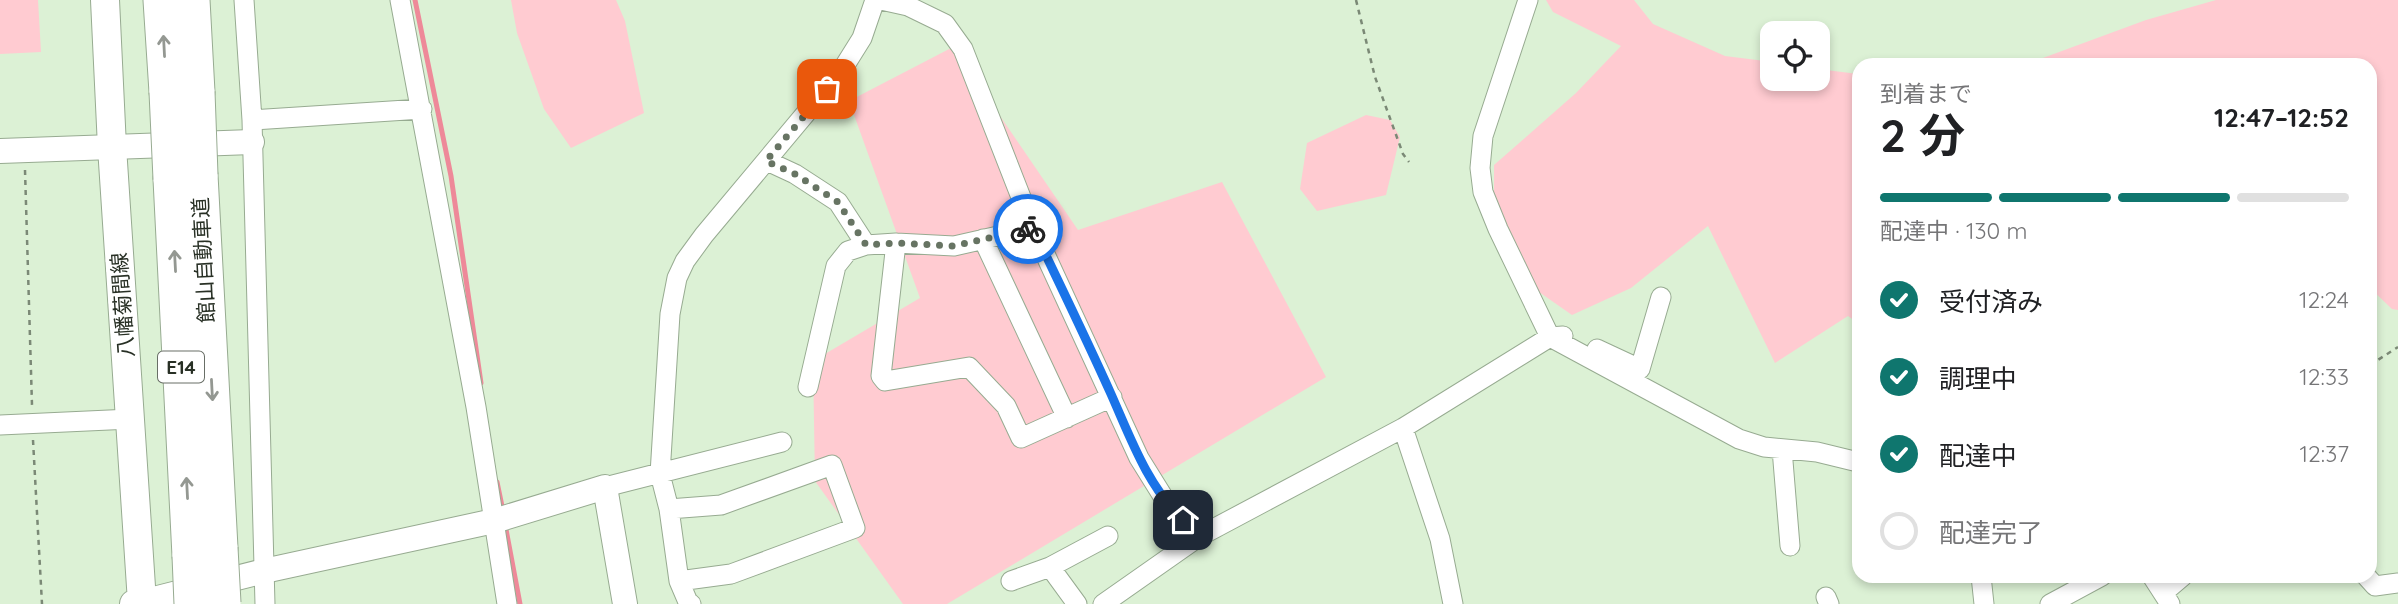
<!DOCTYPE html>
<html lang="ja">
<head>
<meta charset="utf-8">
<style>
  body { margin:0; font-family:Quicksand,"Noto Sans JP",sans-serif; background:#f2f2f2; color:#202124; height:100vh; display:flex; flex-direction:column; font-size:26px; white-space:nowrap }
  * { box-sizing:border-box; margin:0 }
  p { font-size:23px; color:#757577 }
  .icon { flex:none; width:38px; height:38px; fill:none; stroke:currentColor; stroke-width:2; stroke-linecap:round; stroke-linejoin:round }
  .map { position:relative; flex:1; overflow:hidden }
  .side { position:absolute; left:1852px; top:58px; width:525px; height:525px; display:flex; flex-direction:column; background:#fff; border-radius:21px; box-shadow:0 4px 10px #0003 }
  .side>* { flex:none }
  .buttons { position:absolute; left:1760px; top:21px; display:grid; gap:14px }
  .buttons a { display:grid; place-items:center; width:70px; height:70px; border-radius:14px; background:#fff; box-shadow:0 4px 10px #0003; font-size:35px }
  .pin { position:absolute; display:grid; place-items:center; width:60px; height:60px; color:#fff; margin:-30px; border-radius:14px; box-shadow:0 4px 10px #0006 }
  .courier { position:absolute; display:grid; place-items:center; width:70px; height:70px; margin:-35px; border:5px solid #1a73e8; border-radius:50%; background:#fff; color:#222; box-shadow:0 2px 9px #0007 }
  .summary em { font-style:normal; font-weight:700 }
  .summary div { display:flex; flex-direction:column-reverse }
  .summary { display:flex; align-items:center; justify-content:space-between; height:119px; padding:0 28px }
  h1 { font-size:46px; font-weight:700; line-height:52px }
  .bar { display:grid; grid-template-columns:repeat(4,1fr); gap:10px 7px; align-content:center; height:84px; padding:0 28px }
  .bar i { height:9px; border-radius:5px; background:#e0e0e0 }
  .bar .current { background:#0f766e }
  .bar p { grid-column:span 4 }
  ol { padding:0 28px; list-style:none }
  li { display:flex; align-items:center; gap:21px; height:77px }
  li p { margin-inline-start:auto }
  li .icon { padding:7px; border-radius:50%; background:#0f766e; color:#fff; stroke-width:4 }
  li:last-child { color:#757577 }
  li i { width:38px; height:38px; border:4px solid #e0e0e0; border-radius:50% }
  .map>svg:first-child { display:block }
  .green { fill:#ffcbd1 }
  .lines { fill:none; stroke-linecap:round; stroke-linejoin:round }
  .stream { stroke:#ee8999; stroke-width:5 }
  .minor-casing { stroke:#97ab91; stroke-width:21 }
  .tertiary-casing { stroke:#97ab91; stroke-width:26 }
  .secondary-casing { stroke:#97ab91; stroke-width:30 }
  .motorway-casing { stroke:#97ab91; stroke-width:37 }
  .path { stroke:#7b8976; stroke-width:2.5; stroke-dasharray:5 5; stroke-linecap:butt }
  .minor { stroke:#fff; stroke-width:19 }
  .tertiary { stroke:#fff; stroke-width:24 }
  .secondary { stroke:#fff; stroke-width:28 }
  .motorway { stroke:#fff; stroke-width:35 }
  .motorway-bridge-casing { stroke:#97ab91; stroke-width:37; stroke-linecap:butt }
  .motorway-bridge { stroke:#fff; stroke-width:35 }
  .oneway { stroke:#949892 }
  .done { stroke:#677463; stroke-width:7; stroke-dasharray:0 12.6 }
  .route { stroke:#1a73e8; stroke-width:9 }
  .labels { text-anchor:middle; stroke-width:7; stroke-linejoin:round; paint-order:stroke }
  .shield { fill:#fff; stroke:#686e66; stroke-width:2 }
  .shield-label { font-size:19px; font-weight:bold; fill:#283025 }
  .street-label { font-size:21px; fill:#283025; stroke:#fff }
</style>
</head>
<body>
<div class="map">
<svg width="2398" height="604" viewBox="0 0 2398 604">
  <rect width="100%" height="100%" fill="#dcf1d5"/>
  <path class="green" d="M0,0H38L41,52L0,54Z
    M511,0H616L625,21L644,113L571,148L544,109L517,33Z
    M1546,0H1634L1653,24L1725,56L1773,62V79H1818V69L1858,74V323L1848,316L1775,363L1708,226L1631,288L1572,315L1522,280L1494,226V165L1576,93L1621,46L1553,12Z
    M2216,0H2398V310L2392,309L2370,288V65H2024L2146,20Z
    M953,47L1078,230L1222,182L1326,377L947,604H903L815,481L813,361L920,298L849,101Z
    M1366,115L1390,120L1400,137L1386,195L1317,211L1300,189L1307,143Z"/>
  <g class="lines">
    <path class="stream" d="M415,0L451,176L481,383
      M497,482L503,511
      M505,524L520,604"/>
    <g class="minor-casing">
      <path id="minor" d="M244,0L252,120L265,604
        M400,0L476,407L507,604
        M881,0L908,6L945,24L963,49L1033,228L1139,458L1167,503L1200,536
        M1528,0L1483,136L1480,168L1483,192L1498,229L1550,337L1739,439L1764,447L1817,452L1858,462
        M252,120L422,109
        M767,161L795,174L838,202L866,245
        M983,239L1067,418
        M896,243L881,376L885,381L969,367L1006,406L1021,438L1112,397
        M1597,349L1640,369L1661,297
        M808,387L836,266L848,251L866,245L896,243L954,246L1033,228
        M0,425L131,419
        M1403,428L1440,539L1453,604
        M1782,449L1790,546
        M605,487L782,442
        M669,509L721,505L832,465L855,528L731,574L679,581
        M1050,567L1077,604
        M1981,576L1984,604
        M2152,576L2170,604
        M2366,576L2375,586L2398,583
        M1011,581L1050,567L1108,536
        M2163,593L2183,576
        M1826,597L1829,604
        M691,604L688,602L679,581L669,509L660,474L670,314L677,278L685,261L704,235L842,70L862,38L875,0
        M1103,604L1200,536L1403,428L1550,337L1563,336
        M2050,604L2102,576"/>
    </g>
    <g class="tertiary-casing">
      <path id="tertiary" d="M0,151L252,142
        M142,604V602L264,571L494,521L605,487L625,604"/>
    </g>
    <g class="secondary-casing">
      <path id="secondary" d="M105,0L112,147L142,602L134,604"/>
    </g>
    <g class="motorway-casing">
      <path id="motorway" d="M161,0L167,92
        M192,0L197,92
        M200,175L220,548
        M171,179L190,556"/>
    </g>
    <path class="path" d="M1356,0L1375,77L1403,154L1409,162
      M25,170L32,405
      M2370,365L2398,347
      M33,440L42,604"/>
    <use href="#minor" class="minor"/>
    <use href="#tertiary" class="tertiary"/>
    <use href="#secondary" class="secondary"/>
    <use href="#motorway" class="motorway"/>
    <g class="motorway-bridge-casing">
      <path id="motorway-bridge" d="M167,92L171,179
        M197,92L200,175
        M220,548L223,603
        M190,556L192,604"/>
    </g>
    <use href="#motorway-bridge" class="motorway-bridge"/>
  </g>
  <defs><path id="oneway-shaft" d="M-6 0H5M1.5-3L5.5 0L1.5 3" fill="none" stroke-width="1.6" stroke-linecap="round" stroke-linejoin="round" transform="scale(1.75)"/></defs>
  <g class="oneway">
    <use href="#oneway-shaft" transform="translate(164 46) rotate(-93)"/>
    <use href="#oneway-shaft" transform="translate(175 261) rotate(-93)"/>
    <use href="#oneway-shaft" transform="translate(212 390) rotate(87)"/>
    <use href="#oneway-shaft" transform="translate(187 488) rotate(-93)"/>
  </g>
  <g class="lines">
    <path class="done" d="M827,89L766,161L795,174L838,202L866,245L896,243L954,246L1028,229"/>
    <path class="route" d="M1028,229L1033,228C1059,283 1086,338 1111,394C1131,439 1147,485 1183,520"/>
  </g>
  <g class="labels">
    <rect class="shield" x="158" y="351.5" width="46" height="31" rx="5"/>
    <g class="shield-label">
      <text x="181" y="374">E14</text>
    </g>
    <g class="street-label">
      <text transform="translate(204 260) rotate(-93)" y="7">館山自動車道</text>
      <text transform="translate(123 305) rotate(-94)" y="7">八幡菊間線</text>
    </g>
  </g>
</svg>
<div class="buttons">
<a><svg class="icon" aria-label="locate" viewBox="0 0 24 24"><circle cx="12" cy="12" r="6"/><path d="M12 2v4M12 18v4M2 12h4M18 12h4"/></svg></a>
</div>
<div class="pin" style="left:827px;top:89px;background:#ea580c"><svg class="icon" aria-label="bag" viewBox="0 0 24 24"><path d="M5 8h14l-1 12H6zM9 8a3 3 0 0 1 6 0"/></svg></div>
<div class="pin" style="left:1183px;top:520px;background:#1f2937"><svg class="icon" aria-label="home" viewBox="0 0 24 24"><path d="M3 11l9-7 9 7M6 9v11h12V9"/></svg></div>
<div class="courier" style="left:1028px;top:229px"><svg class="icon" aria-label="bike" viewBox="0 0 24 24"><circle cx="6" cy="16" r="4"/><circle cx="18" cy="16" r="4"/><path d="M6 16l4-8h5l3 8M10 8l3 8H6M13 5h3"/></svg></div>
<section class="side">
<div class="summary"><div><h1>2 分</h1><p>到着まで</p></div><em>12:47–12:52</em></div>
<div class="bar"><i class="current"></i><i class="current"></i><i class="current"></i><i></i><p>配達中 · 130 m</p></div>
<ol>
<li><svg class="icon" aria-label="check" viewBox="0 0 24 24"><path d="M5 12l5 5 9-10"/></svg>受付済み<p>12:24</p></li>
<li><svg class="icon" aria-label="check" viewBox="0 0 24 24"><path d="M5 12l5 5 9-10"/></svg>調理中<p>12:33</p></li>
<li><svg class="icon" aria-label="check" viewBox="0 0 24 24"><path d="M5 12l5 5 9-10"/></svg>配達中<p>12:37</p></li>
<li><i></i>配達完了</li>
</ol>
</section>
</div>
</body>
</html>
